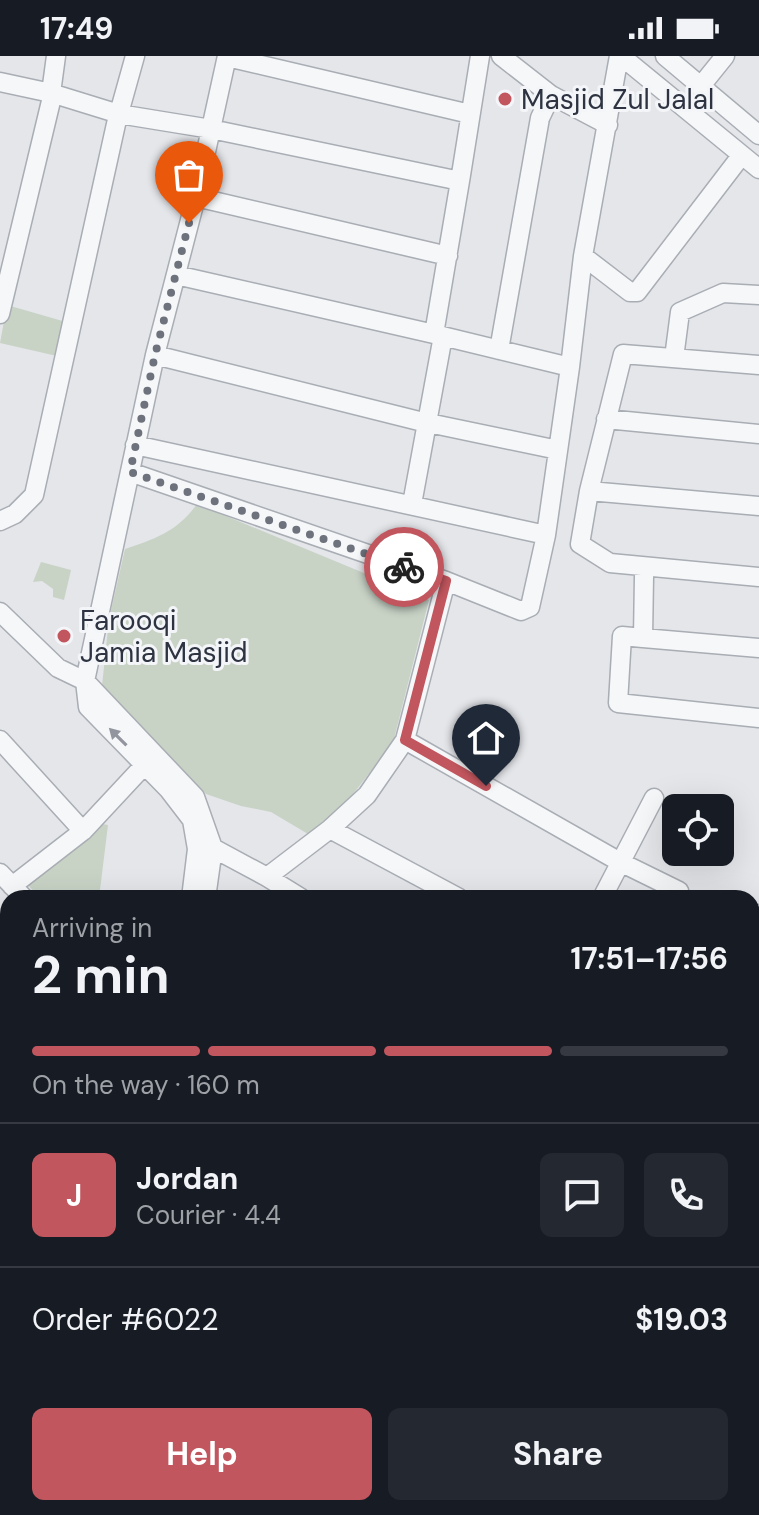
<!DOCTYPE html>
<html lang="en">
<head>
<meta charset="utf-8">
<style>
  body { margin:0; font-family:"DM Sans",sans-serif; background:#242831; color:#f1f3f6; height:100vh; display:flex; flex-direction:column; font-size:30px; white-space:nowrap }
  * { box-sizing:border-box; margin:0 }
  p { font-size:26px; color:#9ea1a6 }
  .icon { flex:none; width:44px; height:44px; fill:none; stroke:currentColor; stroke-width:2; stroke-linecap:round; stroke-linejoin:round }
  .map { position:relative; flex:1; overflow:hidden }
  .panel { position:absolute; left:0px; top:834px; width:760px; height:626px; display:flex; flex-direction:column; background:#171b24; border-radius:24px 24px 0 0; box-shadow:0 8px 32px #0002 }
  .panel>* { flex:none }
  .fabs { position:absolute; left:662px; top:738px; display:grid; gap:16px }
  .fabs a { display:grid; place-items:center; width:72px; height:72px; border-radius:12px; background:#171b24; box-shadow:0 8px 32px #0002; font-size:40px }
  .pin { position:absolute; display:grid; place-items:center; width:68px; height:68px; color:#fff; margin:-82px -34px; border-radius:50% 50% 50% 0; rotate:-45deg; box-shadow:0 0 8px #0007 }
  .pin .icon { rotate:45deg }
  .courier { position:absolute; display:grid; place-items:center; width:80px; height:80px; margin:-40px; border:6px solid #c2565e; border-radius:50%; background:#fff; color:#222; box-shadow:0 2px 10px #0007 }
  .overview em { font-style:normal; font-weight:700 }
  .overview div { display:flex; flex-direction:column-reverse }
  .overview { display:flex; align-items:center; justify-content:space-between; height:136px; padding:0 32px }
  h1 { font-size:52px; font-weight:700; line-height:60px }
  .bar { display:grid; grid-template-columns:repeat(4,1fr); gap:12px 8px; align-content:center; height:96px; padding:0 32px }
  .bar i { height:10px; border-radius:6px; background:#363941 }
  .bar .active { background:#c2565e }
  .bar p { grid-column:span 4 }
  .line { display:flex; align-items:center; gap:20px; padding:0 32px; border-top:2px solid #363941 }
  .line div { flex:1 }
  .round { display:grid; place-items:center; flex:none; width:84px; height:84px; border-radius:12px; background:#242831 }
  .cta { display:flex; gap:16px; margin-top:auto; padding:16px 32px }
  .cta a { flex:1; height:92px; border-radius:12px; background:#c2565e; color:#fff; font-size:32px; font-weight:700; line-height:92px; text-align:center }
  .cta a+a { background:#242831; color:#f1f3f6 }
  .status { display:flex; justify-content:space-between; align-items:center; height:56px; padding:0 40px; background:#171b24; direction:ltr }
  .status svg { height:22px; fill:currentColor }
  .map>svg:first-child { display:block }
  .green { fill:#c8d3c6 }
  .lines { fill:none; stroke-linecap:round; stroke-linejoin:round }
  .minor-casing { stroke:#a9adb4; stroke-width:21 }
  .highway-casing { stroke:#8c93a0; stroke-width:29 }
  .minor { stroke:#f6f7f9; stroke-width:18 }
  .highway { stroke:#fff; stroke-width:26 }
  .oneway { fill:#92959d }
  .done { stroke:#6d727c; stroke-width:8; stroke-dasharray:0 14.4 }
  .route { stroke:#c2565e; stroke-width:10 }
  .poi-dot { fill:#c2565e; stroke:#f3f5f8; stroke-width:3 }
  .labels { text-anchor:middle; stroke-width:6; stroke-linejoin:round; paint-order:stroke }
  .poi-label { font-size:28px; fill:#2d3341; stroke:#f3f5f8; text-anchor:start }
</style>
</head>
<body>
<div class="status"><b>17:49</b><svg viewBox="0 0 49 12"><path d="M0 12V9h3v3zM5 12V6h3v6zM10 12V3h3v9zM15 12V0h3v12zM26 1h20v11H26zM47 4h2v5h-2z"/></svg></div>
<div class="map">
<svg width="759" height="1459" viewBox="0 0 759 1459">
  <rect width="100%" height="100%" fill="#e4e6ea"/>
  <path class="green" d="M7,249L66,266L57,300L0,287Z
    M197,448L429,544L393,687L346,747L308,778L271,756L241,750L206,738L102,630L109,563L125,493C155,483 178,475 197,448Z
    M41,506L71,514L64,544L53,541V533L42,525L33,526Z
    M95,767L108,769L99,842H39L24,824Z"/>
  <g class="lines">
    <g class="minor-casing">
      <path id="minor" d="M501,0L551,39L608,69
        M621,0L759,113
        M665,0L759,79
        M227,1L470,58
        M0,26L51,37L119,58L211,73L460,125L434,278L570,311L583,200L619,0
        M700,31L725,0
        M51,37L56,0
        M460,125L480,0
        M196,141L448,200
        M583,200L630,236H637L741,100
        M176,219L434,278
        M0,258L51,45
        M499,294L540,62L551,39
        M155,299L419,365L558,394
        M674,302L680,256L723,237L759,239
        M759,309L623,298L589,435L580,488L610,507L759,521
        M606,363L759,378
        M130,416L446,525L521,555L530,551L546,479L135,389
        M589,435L759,450
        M412,448L443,280
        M0,465L15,458L34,439L116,68L135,0
        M546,479L570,311
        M644,520L643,582L622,580L618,647L759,662
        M0,556L58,612L85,625L195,741L213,792L206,842
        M643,582L759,592
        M0,684L83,775
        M405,684L620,806L679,835
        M330,773L459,842
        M213,792L267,821L330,773L367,739L405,684L446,525
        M0,817L24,842
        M267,821L301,842
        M12,830L83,775L151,702
        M191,842L197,793L192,764L169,734L88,651L85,625L155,299L196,141L227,0
        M602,842L654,742
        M0,906L8,910
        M752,943L759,858
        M755,1088L752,1077L759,1062
        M0,1306L8,1307"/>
    </g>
    <g class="highway-casing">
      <path id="highway" d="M0,1077L8,1078
        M752,1090L759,1084
        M0,1097L8,1098
        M752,1173L759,1174"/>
    </g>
    <use href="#minor" class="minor"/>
    <use href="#highway" class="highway"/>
  </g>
  <defs><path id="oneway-solid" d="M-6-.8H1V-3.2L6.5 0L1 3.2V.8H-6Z" transform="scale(2)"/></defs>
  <use class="oneway" href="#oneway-solid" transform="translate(118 681) rotate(-135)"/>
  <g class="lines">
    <path class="done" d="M189,167L155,299L130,416L404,511"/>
    <path class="route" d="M404,511L446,525L405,684L486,730"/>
  </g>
  <g class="poi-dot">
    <circle cx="505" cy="43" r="8"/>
    <circle cx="64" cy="580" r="8"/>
  </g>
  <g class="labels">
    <g class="poi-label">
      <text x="521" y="53">Masjid Zul Jalal</text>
      <text x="80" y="574">Farooqi<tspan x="80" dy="32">Jamia Masjid</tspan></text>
    </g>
  </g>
</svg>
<div class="fabs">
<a><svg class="icon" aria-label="locate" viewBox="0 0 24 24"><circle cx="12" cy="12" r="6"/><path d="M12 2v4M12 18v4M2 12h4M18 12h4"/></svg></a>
</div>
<div class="pin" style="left:189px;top:167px;background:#ea580c"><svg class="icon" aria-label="bag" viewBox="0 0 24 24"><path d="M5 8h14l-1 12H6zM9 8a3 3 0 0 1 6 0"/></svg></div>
<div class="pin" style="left:486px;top:730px;background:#1f2937"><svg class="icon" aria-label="home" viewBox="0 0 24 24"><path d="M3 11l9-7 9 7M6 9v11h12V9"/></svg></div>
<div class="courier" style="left:404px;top:511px"><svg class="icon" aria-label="bike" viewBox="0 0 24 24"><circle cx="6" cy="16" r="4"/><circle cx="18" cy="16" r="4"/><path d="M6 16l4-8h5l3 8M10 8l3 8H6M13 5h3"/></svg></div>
<section class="panel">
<div class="overview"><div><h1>2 min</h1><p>Arriving in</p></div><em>17:51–17:56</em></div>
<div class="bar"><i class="active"></i><i class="active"></i><i class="active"></i><i></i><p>On the way · 160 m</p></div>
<div class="line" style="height:144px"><b class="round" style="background:#c2565e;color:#fff">J</b><div><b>Jordan</b><p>Courier · 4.4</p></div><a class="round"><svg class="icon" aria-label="chat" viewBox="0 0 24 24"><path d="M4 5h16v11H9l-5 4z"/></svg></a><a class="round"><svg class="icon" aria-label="phone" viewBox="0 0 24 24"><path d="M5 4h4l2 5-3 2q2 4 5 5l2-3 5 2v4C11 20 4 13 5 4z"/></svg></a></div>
<div class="line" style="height:104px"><div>Order #6022</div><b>$19.03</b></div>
<div class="cta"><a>Help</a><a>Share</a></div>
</section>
</div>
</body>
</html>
